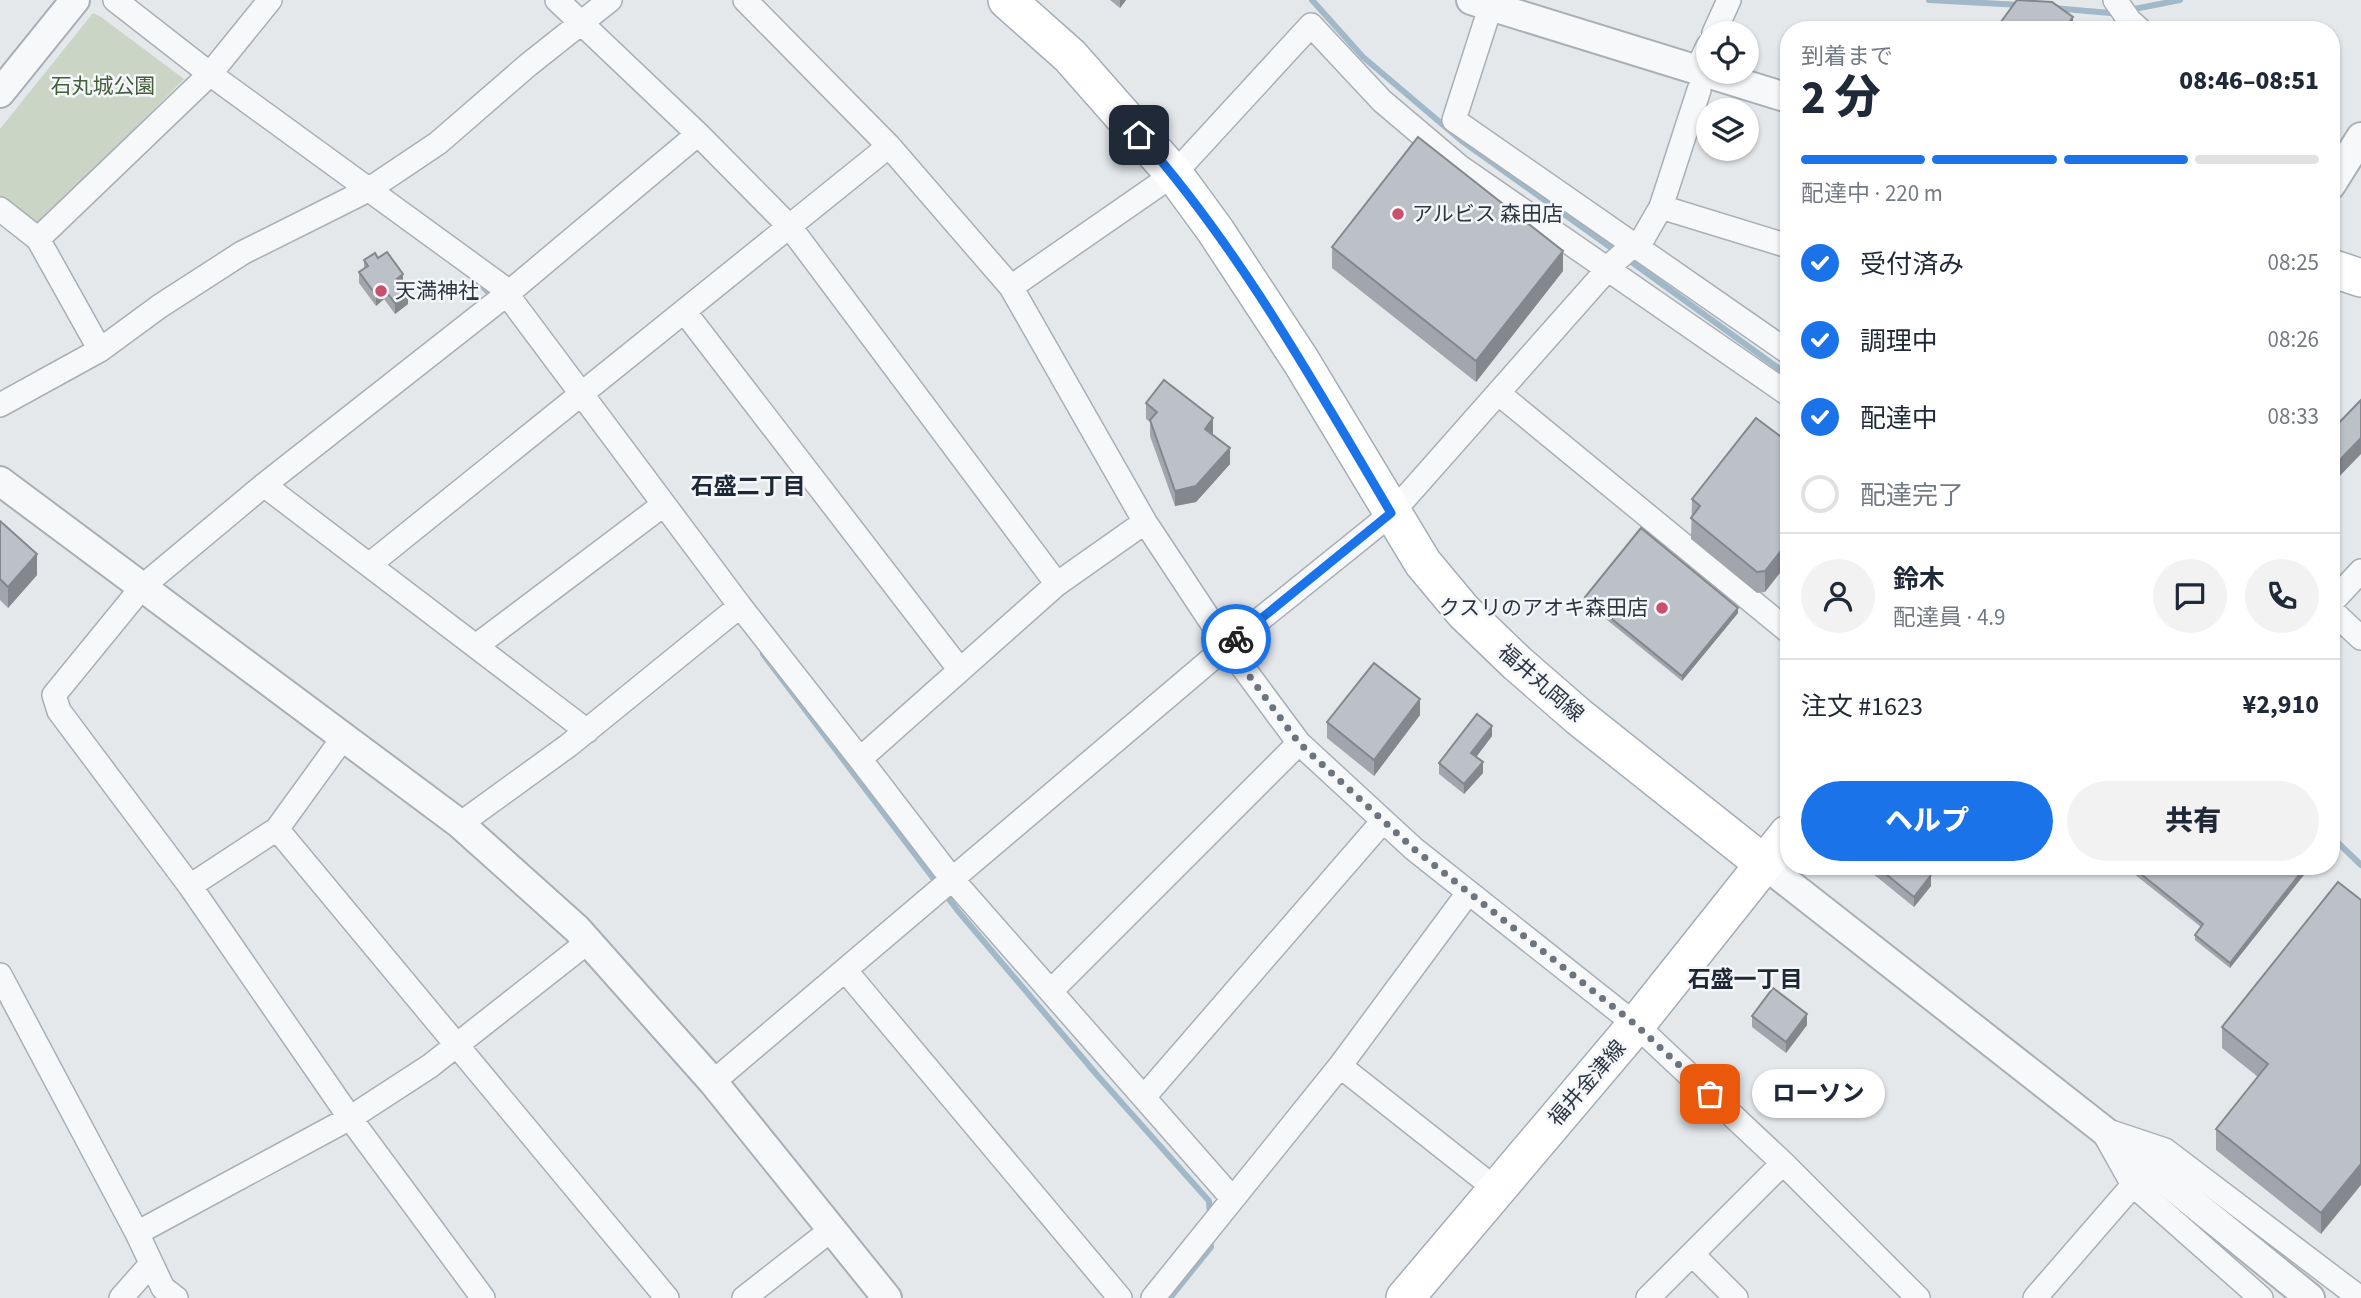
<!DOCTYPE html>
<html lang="ja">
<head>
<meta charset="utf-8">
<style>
  body { margin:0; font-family:"Source Sans 3","Noto Sans JP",sans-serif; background:#f2f2f3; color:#1f2937; height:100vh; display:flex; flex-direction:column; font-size:26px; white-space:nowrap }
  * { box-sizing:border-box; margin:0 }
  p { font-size:23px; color:#747a83 }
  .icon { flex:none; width:38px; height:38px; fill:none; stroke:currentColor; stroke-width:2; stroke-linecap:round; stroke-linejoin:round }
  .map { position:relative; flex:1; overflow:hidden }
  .side { position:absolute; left:1780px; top:21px; width:560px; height:854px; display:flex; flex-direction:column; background:#fff; border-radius:28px; box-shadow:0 2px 5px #0004 }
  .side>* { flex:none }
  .buttons { position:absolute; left:1696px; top:21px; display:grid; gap:14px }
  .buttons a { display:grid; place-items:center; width:63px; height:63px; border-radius:50%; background:#fff; box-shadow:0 2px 5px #0004; font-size:35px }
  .pin { position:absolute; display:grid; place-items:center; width:60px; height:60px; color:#fff; margin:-30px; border-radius:14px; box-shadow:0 4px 10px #0006 }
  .courier { position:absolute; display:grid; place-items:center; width:70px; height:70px; margin:-35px; border:5px solid #1a73e8; border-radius:50%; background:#fff; color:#222; box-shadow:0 2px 9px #0007 }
  .bubble { position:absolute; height:49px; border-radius:24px; background:#fff; box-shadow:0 2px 5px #0004; font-size:23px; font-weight:800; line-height:49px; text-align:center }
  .summary em { font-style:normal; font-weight:800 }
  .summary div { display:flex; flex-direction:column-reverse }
  .summary { display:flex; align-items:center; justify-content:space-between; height:119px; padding:0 21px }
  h1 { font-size:46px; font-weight:800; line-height:52px }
  .bar { display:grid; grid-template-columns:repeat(4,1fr); gap:10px 7px; align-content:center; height:84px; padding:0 21px }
  .bar i { height:9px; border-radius:5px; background:#e0e1e3 }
  .bar .on { background:#1a73e8 }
  .bar p { grid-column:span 4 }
  .line { display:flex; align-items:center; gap:18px; padding:0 21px; border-top:2px solid #e0e1e3 }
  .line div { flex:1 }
  .round { display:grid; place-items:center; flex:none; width:74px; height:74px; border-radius:37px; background:#f2f2f3 }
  ol { padding:0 21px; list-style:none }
  li { display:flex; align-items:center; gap:21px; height:77px }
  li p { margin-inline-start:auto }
  li .icon { padding:7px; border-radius:50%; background:#1a73e8; color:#fff; stroke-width:4 }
  li:last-child { color:#747a83 }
  li i { width:38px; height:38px; border:4px solid #e0e1e3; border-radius:50% }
  .button { display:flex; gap:14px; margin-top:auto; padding:14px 21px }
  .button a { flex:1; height:80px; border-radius:42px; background:#1a73e8; color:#fff; font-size:28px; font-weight:800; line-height:80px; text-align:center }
  .button a+a { background:#f2f2f3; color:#1f2937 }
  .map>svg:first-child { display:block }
  .green { fill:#cbd5c6 }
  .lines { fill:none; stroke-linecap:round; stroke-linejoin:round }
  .stream { stroke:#a1b8c9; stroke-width:6 }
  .minor-casing { stroke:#a9afb5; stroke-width:26 }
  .tertiary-casing { stroke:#a9afb5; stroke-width:32 }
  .primary-casing { stroke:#a4adb7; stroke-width:40 }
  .minor { stroke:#f7f8fa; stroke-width:23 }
  .tertiary { stroke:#f7f8fa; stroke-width:28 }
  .primary { stroke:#fff; stroke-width:37 }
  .wall { fill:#a2a6ac }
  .shaded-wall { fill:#84878c }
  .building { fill:#bcc1c8; stroke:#84878c; stroke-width:2 }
  .done { stroke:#6c747e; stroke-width:7; stroke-dasharray:0 12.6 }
  .route { stroke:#1a73e8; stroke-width:9 }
  .poi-dot { fill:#ca506b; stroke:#f4f6f9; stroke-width:2.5 }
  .labels { text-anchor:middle; stroke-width:5; stroke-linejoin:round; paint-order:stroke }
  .park-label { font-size:21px; fill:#445f3a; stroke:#f4f6f9 }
  .poi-label { font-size:21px; fill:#2c3643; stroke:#f4f6f9; text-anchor:start }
  .street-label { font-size:21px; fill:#2c3643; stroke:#f4f6f9 }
  .neighbourhood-label { font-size:23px; font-weight:bold; fill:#1e2734; stroke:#f4f6f9 }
</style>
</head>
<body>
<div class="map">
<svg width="2361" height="1298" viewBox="0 0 2361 1298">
  <rect width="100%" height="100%" fill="#e4e8eb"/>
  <path class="green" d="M93,13L101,17L184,79L36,227L0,198V129Z"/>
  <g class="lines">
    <path class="stream" d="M1312,0L1363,57L1462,141L1617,252
      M1929,0L2021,5
      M2053,8L2110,13L2119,12
      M2129,10L2180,0
      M1626,258L1788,375
      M478,282L495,299
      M763,654L958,911L1097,1075L1209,1201L1210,1215
      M2331,836L2361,865
      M1170,1298L1211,1247L1210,1237"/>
    <g class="minor-casing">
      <path id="minor" d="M115,0L210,74L500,285L740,606L860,759L1057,584L1145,522
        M557,0L698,134L790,227L1057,584
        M745,0L889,146L1011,287L1145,522L1227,646L1299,743L1414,849L1636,1025L1783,1163L1918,1298
        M2115,0L2130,21L2140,30
        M1491,5L1454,120L1788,352
        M1714,33L1729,0
        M1697,69L1708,46
        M1699,90L1661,207L1788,246
        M0,209L38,239L100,350
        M38,239L210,74L270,0
        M1011,287L1174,174L1311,25L1382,101L1460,167L1788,394
        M684,311L960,670
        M1498,393L1788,631
        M0,405L100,350L160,306L242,253L368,190L438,143L528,65L610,0
        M264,485L587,731
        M369,565L889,146
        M2331,603L2361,571
        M2331,610L2361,638
        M476,646L663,505
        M860,759L952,879L1232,1198
        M460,824L569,745L740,606
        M277,829L667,1298
        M190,886L277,829L343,738
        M845,970L1120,1298
        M0,975L137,1233L163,1288L176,1298
        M1051,991L1299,743
        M1340,1066L1497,1190
        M713,1082L1227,646L1391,514L1614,262L1629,249L1638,247L1661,207
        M1144,1097L1383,821
        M2111,1132L2165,1150L2360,1298
        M2105,1135L2133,1185L2261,1298
        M137,1233L350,1118L430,1066L589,941
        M1692,1254L1736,1298
        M121,1298L151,1264
        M483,1298L350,1118L190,886L59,711L54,695L143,586L264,485L507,294L698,134
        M744,1298L831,1230
        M1153,1298L1340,1066L1468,893
        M1648,1298L1783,1163
        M2035,1298L2133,1185"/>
    </g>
    <g class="tertiary-casing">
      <path id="tertiary" d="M1471,0L1788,98
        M0,93L75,0
        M2331,185L2361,137
        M0,481L460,824L577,929L713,1082L887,1298
        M1764,864L2102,1129L2310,1298"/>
    </g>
    <g class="primary-casing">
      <path id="primary" d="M1007,0L1070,56L1174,174L1215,230L1301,361L1423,563L1464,612L1517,663L1579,717L1764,864
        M2331,268L2361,278
        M1405,1298L1636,1025L1788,834"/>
    </g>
    <use href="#minor" class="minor"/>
    <use href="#tertiary" class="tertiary"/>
    <use href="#primary" class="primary"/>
  </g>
  <path class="wall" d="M1110,0H1126L1120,8Z
    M1332,247L1563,271L1476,382L1332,268Z
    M378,258L403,285L402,286L408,304L395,314L384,299L376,306L359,283V272L364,269V260Z
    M1146,403L1213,435L1230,464L1196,502L1175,506L1150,436V422L1146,419Z
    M1788,442L1765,592L1757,593L1691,539L1692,499Z
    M0,521L37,575L8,608L0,600Z
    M1585,597L1738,613L1682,681L1585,602Z
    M1420,715L1374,776L1327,738V722Z
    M1492,736L1476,757L1483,773L1464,794L1439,774V763Z
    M1867,866H1920L1931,886L1914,907L1867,869Z
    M2124,866H2311L2230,968L2195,940V935L2201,927Z
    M2338,882L2321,1234L2216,1150V1129L2258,1077L2222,1048V1027Z
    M1752,1016L1807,1025L1786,1053L1752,1027Z"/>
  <path class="shaded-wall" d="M1120,0H1126L1120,8Z
    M2073,17V30H2063Z
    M1563,251V271L1476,382V361Z
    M403,274V285L397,290V279Z
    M384,289V299L376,306V295Z
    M408,294V304L395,314V303Z
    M1213,418V434L1205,429Z
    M2361,438V454L2332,484V468Z
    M1230,448V464L1196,502L1175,506V491Z
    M1788,542V563L1765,592V571Z
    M37,554V575L8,608V587Z
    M1738,608V613L1682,681V676Z
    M1420,699V715L1374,776V760Z
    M1492,726V736L1471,764V753Z
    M1483,762V773L1464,794V784Z
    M2306,866H2311L2230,968V963Z
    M1931,875V886L1914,907V897Z
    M1807,1014V1025L1786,1053V1042Z
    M2361,1164V1185L2321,1234V1213Z"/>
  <path class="building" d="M2017,0L2052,2L2073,17L2063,30H1995Z
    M1418,137L1563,251L1476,361L1332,247Z
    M387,252L403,274L397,279L408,294L395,303L384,289L376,295L359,272L368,266L364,260L375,253L378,258Z
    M1164,380L1213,418L1205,429L1230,448L1196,486L1175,491L1150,420L1157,412L1146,403Z
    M2361,400V438L2332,468L2331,467V431Z
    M1756,418L1788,442V542L1765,571L1757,572L1691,518L1700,506L1692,499Z
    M0,521L37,554L8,587L0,579Z
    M1641,528L1738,608L1682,676L1585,597Z
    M1374,663L1420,699L1374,760L1327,722Z
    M1477,714L1492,726L1471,753L1483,762L1464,784L1439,763Z
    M1876,866H1920L1931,875L1914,897Z
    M2131,866H2306L2230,963L2195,935L2203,924Z
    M2338,882L2361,900V1164L2321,1213L2216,1129L2268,1064L2222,1027Z
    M1773,988L1807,1014L1786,1042L1752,1016Z"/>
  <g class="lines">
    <path class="done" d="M1236,639L1227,646L1299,743L1414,849L1636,1025L1710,1094"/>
    <path class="route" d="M1139,135C1240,249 1314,383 1391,513L1236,639"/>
  </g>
  <g class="poi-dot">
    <circle cx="1398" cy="214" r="7"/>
    <circle cx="381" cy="291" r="7"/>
    <circle cx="1662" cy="608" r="7"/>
  </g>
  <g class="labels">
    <g class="park-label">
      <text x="103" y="93">石丸城公園</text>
    </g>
    <g class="poi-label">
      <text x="1412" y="221">アルビス 森田店</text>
      <text x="395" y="298">天満神社</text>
      <text x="1648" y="615" text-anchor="end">クスリのアオキ森田店</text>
    </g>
    <g class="street-label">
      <text transform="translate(1541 683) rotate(41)" y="7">福井丸岡線</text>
      <text transform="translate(1587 1083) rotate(-49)" y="7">福井金津線</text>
    </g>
    <g class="neighbourhood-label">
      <text x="748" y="494">石盛二丁目</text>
      <text x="1745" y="987">石盛一丁目</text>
    </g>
  </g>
</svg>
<div class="buttons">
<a><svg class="icon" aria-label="locate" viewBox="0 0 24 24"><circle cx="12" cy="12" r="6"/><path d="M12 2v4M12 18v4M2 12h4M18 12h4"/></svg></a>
<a><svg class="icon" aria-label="layers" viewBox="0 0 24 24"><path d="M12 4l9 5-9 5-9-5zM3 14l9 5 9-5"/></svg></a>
</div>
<div class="pin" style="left:1710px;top:1094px;background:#ea580c"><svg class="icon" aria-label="bag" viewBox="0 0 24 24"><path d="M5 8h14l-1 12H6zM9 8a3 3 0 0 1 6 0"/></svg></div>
<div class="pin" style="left:1139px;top:135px;background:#1f2937"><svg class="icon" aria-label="home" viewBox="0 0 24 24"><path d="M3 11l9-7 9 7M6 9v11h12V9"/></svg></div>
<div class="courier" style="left:1236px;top:639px"><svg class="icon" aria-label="bike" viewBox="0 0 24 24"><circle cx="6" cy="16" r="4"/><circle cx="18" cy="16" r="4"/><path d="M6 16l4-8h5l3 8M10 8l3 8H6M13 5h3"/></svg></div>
<div class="bubble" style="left:1752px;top:1069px;width:133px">ローソン</div>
<section class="side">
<div class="summary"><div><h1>2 分</h1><p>到着まで</p></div><em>08:46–08:51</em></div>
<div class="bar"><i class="on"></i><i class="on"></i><i class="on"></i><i></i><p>配達中 · 220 m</p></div>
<ol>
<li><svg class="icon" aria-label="check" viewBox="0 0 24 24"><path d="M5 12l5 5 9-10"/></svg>受付済み<p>08:25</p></li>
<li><svg class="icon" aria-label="check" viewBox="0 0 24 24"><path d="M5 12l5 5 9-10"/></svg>調理中<p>08:26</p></li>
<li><svg class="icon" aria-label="check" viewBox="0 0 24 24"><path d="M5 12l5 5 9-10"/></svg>配達中<p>08:33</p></li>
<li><i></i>配達完了</li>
</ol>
<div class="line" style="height:126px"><a class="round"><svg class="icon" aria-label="person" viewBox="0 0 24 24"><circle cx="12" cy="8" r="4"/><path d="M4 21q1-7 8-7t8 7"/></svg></a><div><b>鈴木</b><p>配達員 · 4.9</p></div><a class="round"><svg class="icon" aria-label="chat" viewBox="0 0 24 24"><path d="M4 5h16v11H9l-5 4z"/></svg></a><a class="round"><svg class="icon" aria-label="phone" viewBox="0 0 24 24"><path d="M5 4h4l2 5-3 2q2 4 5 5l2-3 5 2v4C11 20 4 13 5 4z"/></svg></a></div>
<div class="line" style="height:91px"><div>注文 #1623</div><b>¥2,910</b></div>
<div class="button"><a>ヘルプ</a><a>共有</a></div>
</section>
</div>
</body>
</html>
